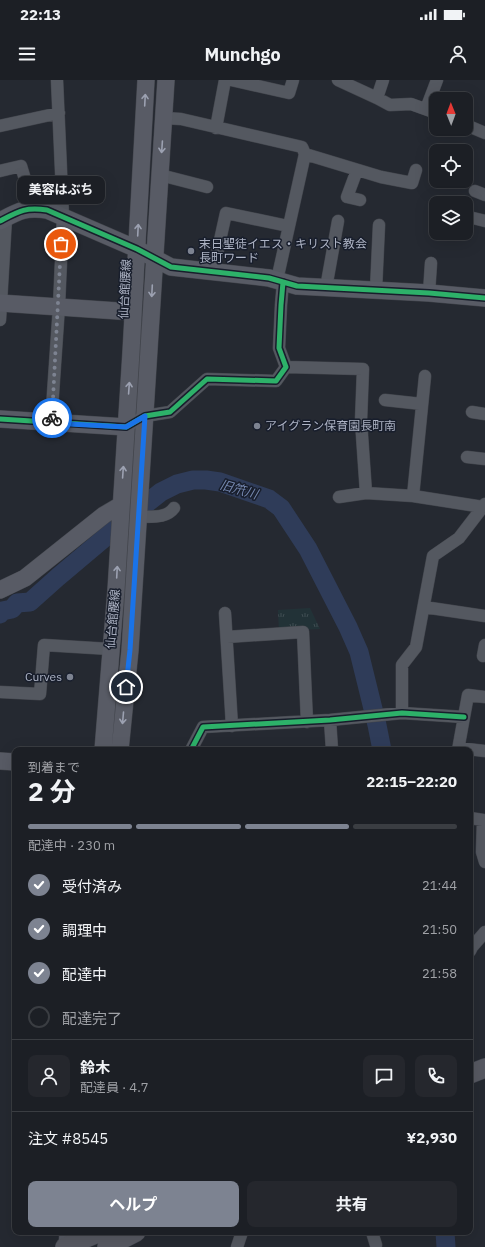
<!DOCTYPE html>
<html lang="ja">
<head>
<meta charset="utf-8">
<style>
  body { margin:0; font-family:"IBM Plex Sans","Noto Sans JP",sans-serif; background:#25272d; color:#f1f3f6; height:100vh; display:flex; flex-direction:column; font-size:15px; white-space:nowrap }
  * { box-sizing:border-box; margin:0 }
  p { font-size:13px; color:#a0a2a7 }
  .icon { flex:none; width:22px; height:22px; fill:none; stroke:currentColor; stroke-width:2; stroke-linecap:round; stroke-linejoin:round }
  .map { position:relative; flex:1; overflow:hidden }
  .side { position:absolute; left:12px; top:667px; width:461px; height:488px; display:flex; flex-direction:column; background:#1c1f25; border-radius:8px; box-shadow:0 4px 16px #0002,0 0 0 1px #3a3d42 }
  .side>* { flex:none }
  .needle { width:26px; rotate:359deg }
  .buttons { position:absolute; left:429px; top:12px; display:grid; gap:8px }
  .buttons a { display:grid; place-items:center; width:44px; height:44px; border-radius:8px; background:#1c1f25; box-shadow:0 4px 16px #0002,0 0 0 1px #3a3d42; font-size:20px }
  .pin { position:absolute; display:grid; place-items:center; width:34px; height:34px; color:#fff; margin:-17px; border:2px solid #fff; border-radius:50%; box-shadow:0 1px 4px #0007 }
  .courier { position:absolute; display:grid; place-items:center; width:40px; height:40px; margin:-20px; border:3px solid #1a73e8; border-radius:50%; background:#fff; color:#222; box-shadow:0 1px 5px #0007 }
  .bubble { position:absolute; height:28px; border-radius:8px; background:#1c1f25; box-shadow:0 4px 16px #0002,0 0 0 1px #3a3d42; font-size:13px; font-weight:700; line-height:28px; text-align:center }
  .summary em { font-style:normal; font-weight:700 }
  .summary div { display:flex; flex-direction:column-reverse }
  .summary { display:flex; align-items:center; justify-content:space-between; height:68px; padding:0 16px }
  h1 { font-size:26px; font-weight:700; line-height:30px }
  .bar { display:grid; grid-template-columns:repeat(4,1fr); gap:6px 4px; align-content:center; height:48px; padding:0 16px }
  .bar i { height:5px; border-radius:3px; background:#3a3d42 }
  .bar .selected { background:#7d8391 }
  .bar p { grid-column:span 4 }
  .line { display:flex; align-items:center; gap:10px; padding:0 16px; border-top:1px solid #3a3d42 }
  .line div { flex:1 }
  .round { display:grid; place-items:center; flex:none; width:42px; height:42px; border-radius:8px; background:#25272d }
  ol { padding:0 16px; list-style:none }
  li { display:flex; align-items:center; gap:12px; height:44px }
  li p { margin-inline-start:auto }
  li .icon { padding:4px; border-radius:50%; background:#7d8391; color:#fff; stroke-width:4 }
  li:last-child { color:#a0a2a7 }
  li i { width:22px; height:22px; border:2px solid #3a3d42; border-radius:50% }
  .primary-button { display:flex; gap:8px; margin-top:auto; padding:8px 16px }
  .primary-button a { flex:1; height:46px; border-radius:8px; background:#7d8391; color:#fff; font-size:16px; font-weight:700; line-height:46px; text-align:center }
  .primary-button a+a { background:#25272d; color:#f1f3f6 }
  .status { display:flex; justify-content:space-between; align-items:center; height:28px; padding:0 20px; background:#1c1f25; direction:ltr }
  .status svg { height:11px; fill:currentColor }
  header { display:flex; justify-content:space-between; align-items:center; height:52px; padding:0 16px; background:#1c1f25; font-size:18px; font-weight:700 }
  .map>svg:first-child { display:block }
  .park { fill:url(#park-tufts) }
  .lines { fill:none; stroke-linecap:round; stroke-linejoin:round }
  .river { stroke:#2f3c59; stroke-width:19 }
  .street-casing { stroke:#42454c; stroke-width:13 }
  .secondary-casing { stroke:#42454c; stroke-width:18 }
  .primary-casing { stroke:#42464e; stroke-width:20 }
  .street { stroke:#545860; stroke-width:12 }
  .secondary { stroke:#585b65; stroke-width:17 }
  .primary { stroke:#575962; stroke-width:19 }
  .cycleway-casing { stroke:#181e2c; stroke-width:8 }
  .cycleway { stroke:#2db169; stroke-width:5 }
  .oneway { stroke:#9ca1b1 }
  .done { stroke:#7d8391; stroke-width:4; stroke-dasharray:0 7.2 }
  .route { stroke:#1a73e8; stroke-width:5 }
  .poi-dot { fill:#7d8391; stroke:#181e2c; stroke-width:1.5 }
  .labels { text-anchor:middle; stroke-width:3; stroke-linejoin:round; paint-order:stroke }
  .poi-label { font-size:12px; fill:#adb3c4; stroke:#181e2c; text-anchor:start }
  .street-label { font-size:12px; fill:#adb3c4; stroke:#181e2c }
  .water-label { font-size:13px; font-style:italic; fill:#7487ae; stroke:#181e2c }
</style>
</head>
<body>
<div class="status"><b>22:13</b><svg viewBox="0 0 49 12"><path d="M0 12V9h3v3zM5 12V6h3v6zM10 12V3h3v9zM15 12V0h3v12zM26 1h20v11H26zM47 4h2v5h-2z"/></svg></div>
<header><svg class="icon" aria-label="menu" viewBox="0 0 24 24"><path d="M4 6h16M4 12h16M4 18h16"/></svg>Munchgo<svg class="icon" aria-label="person" viewBox="0 0 24 24"><circle cx="12" cy="8" r="4"/><path d="M4 21q1-7 8-7t8 7"/></svg></header>
<div class="map">
<svg width="485" height="1167" viewBox="0 0 485 1167">
  <defs>
    <pattern id="park-tufts" width="24" height="20" patternUnits="userSpaceOnUse"><rect width="24" height="20" fill="#223237"/><path d="M3 7l-1-3M5 7V3M7 7l1-3M15 17l-1-3M17 17v-4M19 17l1-3" fill="none" stroke="#3f4d52"/></pattern>
  </defs>
  <rect width="100%" height="100%" fill="#252931"/>
  <path class="park" d="M310,528L320,549L279,551L278,530Z"/>
  <g class="lines">
    <path class="river" d="M0,534L2,531L12,529L17,523L30,522L58,497L128,438L161,412L177,404L193,400H206L220,402L269,419L281,428L308,469L348,547L359,572L377,645L382,670
      M445,1152L446,1167"/>
    <g class="street-casing">
      <path id="street" d="M231,0L289,13L293,0
        M338,0L377,18L390,25L411,24L436,33
        M377,18L383,0
        M426,29L437,0
        M164,38L181,39L302,67L305,74L277,200
        M466,45L485,53
        M0,46L59,33
        M216,48L225,0
        M305,74L381,97L412,103L416,90
        M357,90L347,117L360,120
        M0,91L21,86L34,129
        M159,97H168L207,107
        M475,111L485,115
        M473,138L485,141
        M213,192L226,133L288,146
        M326,208L338,141
        M376,210L379,145
        M429,213L431,183
        M0,240L6,138
        M286,287L363,289L361,341L366,413
        M385,320L422,324
        M472,332L485,334
        M51,343L59,226L63,136L57,0
        M126,347L145,336L170,332L207,299L276,301L286,287L279,268L281,225L283,202
        M467,377L485,379
        M413,416L425,296
        M339,417L366,413L413,416L483,427
        M138,437C151,436 166,439 174,428
        M424,527L485,536
        M225,533L232,646
        M227,557L303,552L307,642
        M483,576L485,565
        M0,612L40,614L44,565L110,569
        M402,633V585L416,567L433,476L459,458L485,424
        M330,640L332,670
        M459,668L485,671
        M191,670L203,647L330,640L402,633L464,637
        M458,670L468,615L485,617
        M470,738L483,740L482,772L485,782
        M470,871L472,867L485,852
        M372,1152L376,1165
        M237,1167L242,1152"/>
    </g>
    <g class="secondary-casing">
      <path id="secondary" d="M0,141C19,131 25,127 47,130L137,169L171,187L269,198L297,206L429,213L485,218
        M0,223L133,232
        M0,339L126,347
        M0,510L25,498L104,435L121,425
        M103,670L116,510L131,272L146,0
        M120,670L130,570L166,0
        M0,681L15,682
        M67,1167L68,1152"/>
    </g>
    <g class="primary-casing">
      <path id="primary" d="M470,994L485,988
        M65,1167L100,1152
        M107,1167L136,1152"/>
    </g>
    <use href="#street" class="street"/>
    <use href="#secondary" class="secondary"/>
    <use href="#primary" class="primary"/>
    <g class="cycleway-casing">
      <path id="cycleway" d="M0,141C19,131 25,127 47,130L137,169L171,187L269,198L297,206L429,213L485,218
        M0,339L126,347L145,336L170,332L207,299L276,301L286,287L279,268L281,225L283,202
        M191,670L203,647L330,640L402,633L464,637"/>
    </g>
    <use href="#cycleway" class="cycleway"/>
  </g>
  <defs><path id="oneway-shaft" d="M-6 0H5M1.5-3L5.5 0L1.5 3" fill="none" stroke-width="1.6" stroke-linecap="round" stroke-linejoin="round"/></defs>
  <g class="oneway">
    <use href="#oneway-shaft" transform="translate(145 20) rotate(-87)"/>
    <use href="#oneway-shaft" transform="translate(162 67) rotate(94)"/>
    <use href="#oneway-shaft" transform="translate(138 150) rotate(-87)"/>
    <use href="#oneway-shaft" transform="translate(152 211) rotate(93)"/>
    <use href="#oneway-shaft" transform="translate(129 308) rotate(-86)"/>
    <use href="#oneway-shaft" transform="translate(123 392) rotate(-86)"/>
    <use href="#oneway-shaft" transform="translate(117 492) rotate(-87)"/>
    <use href="#oneway-shaft" transform="translate(123 638) rotate(95)"/>
  </g>
  <g class="lines">
    <path class="done" d="M52,338L61,164"/>
    <path class="route" d="M52,338L51,343L126,347L145,336L130,570L126,607"/>
  </g>
  <g class="poi-dot">
    <circle cx="191" cy="171" r="4"/>
    <circle cx="257" cy="346" r="4"/>
    <circle cx="70" cy="597" r="4"/>
  </g>
  <g class="labels">
    <g class="poi-label">
      <text x="199" y="168">末日聖徒イエス・キリスト教会<tspan x="199" dy="14">長町ワード</tspan></text>
      <text x="265" y="350">アイグラン保育園長町南</text>
      <text x="62" y="601" text-anchor="end">Curves</text>
    </g>
    <g class="street-label">
      <text transform="translate(125 209) rotate(-87)" y="4">仙台館腰線</text>
      <text transform="translate(113 539) rotate(-85)" y="4">仙台館腰線</text>
    </g>
    <g class="water-label">
      <text transform="translate(239 409) rotate(16)" y="5">旧笊川</text>
    </g>
  </g>
</svg>
<div class="buttons">
<a><svg class="needle" viewBox="-14 -14 28 28"><path d="M0-13l5 13h-10z" fill="#e53935"/><path d="M0 13l5-13h-10z" fill="#a0a2a7"/></svg></a>
<a><svg class="icon" aria-label="locate" viewBox="0 0 24 24"><circle cx="12" cy="12" r="6"/><path d="M12 2v4M12 18v4M2 12h4M18 12h4"/></svg></a>
<a><svg class="icon" aria-label="layers" viewBox="0 0 24 24"><path d="M12 4l9 5-9 5-9-5zM3 14l9 5 9-5"/></svg></a>
</div>
<div class="pin" style="left:61px;top:164px;background:#ea580c"><svg class="icon" aria-label="bag" viewBox="0 0 24 24"><path d="M5 8h14l-1 12H6zM9 8a3 3 0 0 1 6 0"/></svg></div>
<div class="pin" style="left:126px;top:607px;background:#1f2937"><svg class="icon" aria-label="home" viewBox="0 0 24 24"><path d="M3 11l9-7 9 7M6 9v11h12V9"/></svg></div>
<div class="courier" style="left:52px;top:338px"><svg class="icon" aria-label="bike" viewBox="0 0 24 24"><circle cx="6" cy="16" r="4"/><circle cx="18" cy="16" r="4"/><path d="M6 16l4-8h5l3 8M10 8l3 8H6M13 5h3"/></svg></div>
<div class="bubble" style="left:17px;top:96px;width:88px">美容はぶち</div>
<section class="side">
<div class="summary"><div><h1>2 分</h1><p>到着まで</p></div><em>22:15–22:20</em></div>
<div class="bar"><i class="selected"></i><i class="selected"></i><i class="selected"></i><i></i><p>配達中 · 230 m</p></div>
<ol>
<li><svg class="icon" aria-label="check" viewBox="0 0 24 24"><path d="M5 12l5 5 9-10"/></svg>受付済み<p>21:44</p></li>
<li><svg class="icon" aria-label="check" viewBox="0 0 24 24"><path d="M5 12l5 5 9-10"/></svg>調理中<p>21:50</p></li>
<li><svg class="icon" aria-label="check" viewBox="0 0 24 24"><path d="M5 12l5 5 9-10"/></svg>配達中<p>21:58</p></li>
<li><i></i>配達完了</li>
</ol>
<div class="line" style="height:72px"><a class="round"><svg class="icon" aria-label="person" viewBox="0 0 24 24"><circle cx="12" cy="8" r="4"/><path d="M4 21q1-7 8-7t8 7"/></svg></a><div><b>鈴木</b><p>配達員 · 4.7</p></div><a class="round"><svg class="icon" aria-label="chat" viewBox="0 0 24 24"><path d="M4 5h16v11H9l-5 4z"/></svg></a><a class="round"><svg class="icon" aria-label="phone" viewBox="0 0 24 24"><path d="M5 4h4l2 5-3 2q2 4 5 5l2-3 5 2v4C11 20 4 13 5 4z"/></svg></a></div>
<div class="line" style="height:52px"><div>注文 #8545</div><b>¥2,930</b></div>
<div class="primary-button"><a>ヘルプ</a><a>共有</a></div>
</section>
</div>
</body>
</html>
